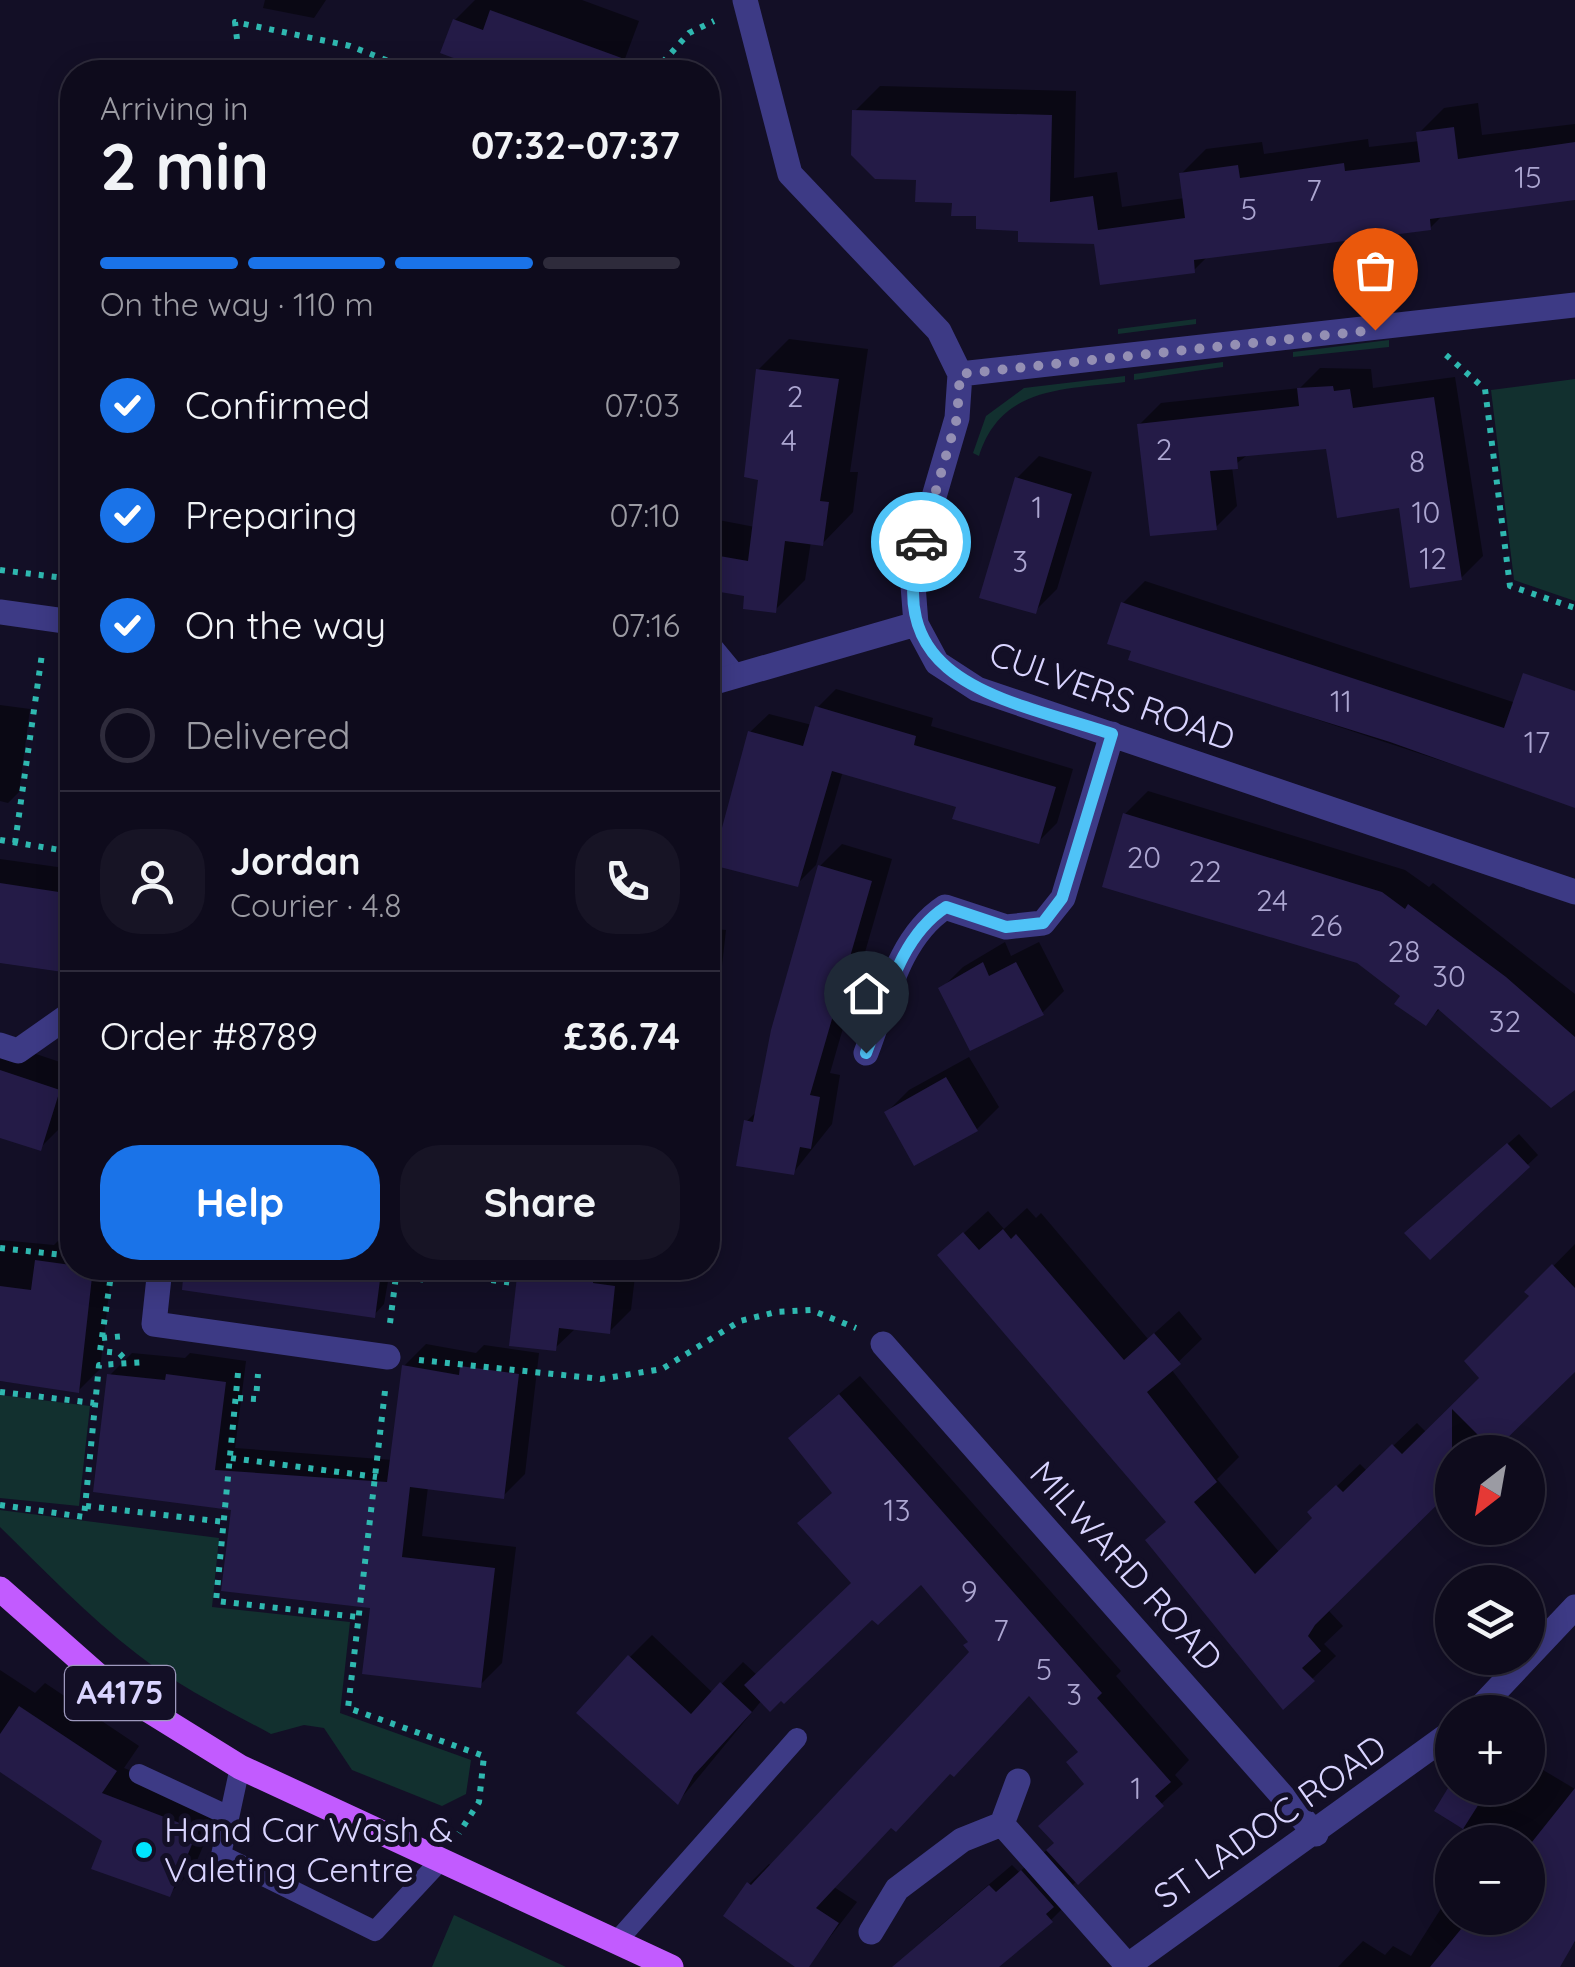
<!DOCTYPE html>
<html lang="en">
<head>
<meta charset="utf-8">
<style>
  body { margin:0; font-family:Quicksand,sans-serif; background:#171425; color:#f1f3f6; height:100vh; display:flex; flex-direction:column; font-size:38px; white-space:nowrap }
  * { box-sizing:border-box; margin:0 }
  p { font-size:32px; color:#9b9ba3 }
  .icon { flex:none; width:55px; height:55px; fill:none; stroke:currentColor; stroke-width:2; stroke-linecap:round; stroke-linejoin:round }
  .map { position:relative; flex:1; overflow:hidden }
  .sheet { position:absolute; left:60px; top:60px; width:660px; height:1220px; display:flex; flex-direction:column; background:#0e0b1c; border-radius:40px; box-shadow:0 5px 25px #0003,0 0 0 2px #2e2b3b }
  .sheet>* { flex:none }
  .needle { width:65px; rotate:211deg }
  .buttons { position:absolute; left:1435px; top:1435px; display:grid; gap:20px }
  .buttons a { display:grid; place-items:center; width:110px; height:110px; border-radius:50%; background:#0e0b1c; box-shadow:0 5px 25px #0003,0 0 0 2px #2e2b3b; font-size:50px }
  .pin { position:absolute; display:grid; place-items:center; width:85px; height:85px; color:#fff; margin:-102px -42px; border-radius:50% 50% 50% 0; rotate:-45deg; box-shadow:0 0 10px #0007 }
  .pin .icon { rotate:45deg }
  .courier { position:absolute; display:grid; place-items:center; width:100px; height:100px; margin:-50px; border:8px solid #4fc3f7; border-radius:50%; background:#fff; color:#222; box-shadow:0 2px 12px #0007 }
  .head em { font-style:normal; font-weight:700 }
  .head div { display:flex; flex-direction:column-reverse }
  .head { display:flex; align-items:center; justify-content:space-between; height:170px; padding:0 40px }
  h1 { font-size:65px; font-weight:700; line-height:75px }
  .bar { display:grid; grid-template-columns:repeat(4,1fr); gap:15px 10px; align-content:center; height:120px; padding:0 40px }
  .bar i { height:12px; border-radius:8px; background:#2e2b3b }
  .bar .current { background:#1a73e8 }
  .bar p { grid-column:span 4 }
  .line { display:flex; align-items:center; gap:25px; padding:0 40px; border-top:2px solid #2e2b3b }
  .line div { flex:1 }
  .round { display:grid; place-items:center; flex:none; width:105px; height:105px; border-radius:40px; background:#171425 }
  ol { padding:0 40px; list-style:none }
  li { display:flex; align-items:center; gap:30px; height:110px }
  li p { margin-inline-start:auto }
  li .icon { padding:10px; border-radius:50%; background:#1a73e8; color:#fff; stroke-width:4 }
  li:last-child { color:#9b9ba3 }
  li i { width:55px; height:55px; border:5px solid #2e2b3b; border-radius:50% }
  .button { display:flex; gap:20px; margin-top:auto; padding:20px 40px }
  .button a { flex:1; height:115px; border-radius:40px; background:#1a73e8; color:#fff; font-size:40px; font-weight:700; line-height:115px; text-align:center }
  .button a+a { background:#171425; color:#f1f3f6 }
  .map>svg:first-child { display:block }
  .green { fill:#12302f }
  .shadow { fill:#0007 }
  .building { fill:#241b47 }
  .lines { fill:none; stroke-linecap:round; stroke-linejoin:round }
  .path { stroke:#2fb8b0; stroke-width:6; stroke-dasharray:5 8; stroke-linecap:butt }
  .lane { stroke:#3d3a85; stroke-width:20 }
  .street { stroke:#3d3a85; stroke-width:25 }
  .primary { stroke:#c25bff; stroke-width:25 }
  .done { stroke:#948fb3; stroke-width:10; stroke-dasharray:0 18 }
  .route { stroke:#4fc3f7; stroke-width:12 }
  .poi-dot { fill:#00e5ff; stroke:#130f26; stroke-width:4 }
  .labels { text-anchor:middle; stroke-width:10; stroke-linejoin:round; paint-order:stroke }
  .number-label { font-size:30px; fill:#aca6d1 }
  .shield { fill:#130f26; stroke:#9e99be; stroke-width:2.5 }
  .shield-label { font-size:32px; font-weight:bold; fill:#d9d4ff }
  .street-label { font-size:35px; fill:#d9d4ff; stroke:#130f26 }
  .poi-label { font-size:35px; fill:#d9d4ff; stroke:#130f26; text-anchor:start }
</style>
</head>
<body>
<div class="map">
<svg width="1575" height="1967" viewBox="0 0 1575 1967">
  <rect width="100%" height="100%" fill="#130f26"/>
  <path class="green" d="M1196,319V324L1118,334V329Z
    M1389,340V347L1293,357V352Z
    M1223,362V367L1134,380V374Z
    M1125,376V382C1063,390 1001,386 979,456L973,453L986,416L1024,388Z
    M1575,379V601L1514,580L1491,390Z
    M0,1395L90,1406L79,1506L0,1498Z
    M0,1510L219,1538L212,1607L350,1622L340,1713L471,1760L466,1794L442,1806L352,1770L324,1728L304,1725L271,1734C225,1709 178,1686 137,1654C88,1616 44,1570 0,1527Z
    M454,1915L566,1967H432Z"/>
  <path class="shadow" d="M265,0H326L314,18L263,8Z
    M475,0H582L639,21L620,72H478L468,69L470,61L455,20Z
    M880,86L1076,91L1074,178L1117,172L1122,207L1185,198L1181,174L1206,149L1262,142L1264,154L1368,139L1369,147L1420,141L1419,133L1444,108L1478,103L1482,135L1575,124V198L1443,215L1430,228L1208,256L1194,270L1096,242L1021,228L954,201L918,178L855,111Z
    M789,339L868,349L850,472H858L853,512L823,543L811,541L805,580L775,610L747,594L708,587V518L755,527L761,477L758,370Z
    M1320,368L1371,369L1373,388L1455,377L1483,556L1461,578L1401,506L1328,446L1250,453L1232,467L1237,506L1216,527L1139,425L1161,403L1300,388Z
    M1039,456L1092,472L1057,589L1035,611L1017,478Z
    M1145,581L1522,705L1575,709V805L1131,658L1134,650L1123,603Z
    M836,689L933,718L931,726L1073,769L1057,823L1038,842L959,805L843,771L816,865L797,884L750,732L769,714L812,725L817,708Z
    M0,705L30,709L19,792L8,803L0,801Z
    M1148,791L1405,870L1429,887L1433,883L1575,994V1087L1441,1008L1425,1023L1404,995L1359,961L1125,814Z
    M842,844L892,859L830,1073L840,1075L832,1124L793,1173L746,1122L758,1110L820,866Z
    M0,859L72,869V958L62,969L0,959Z
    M708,928L726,930L721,975L708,989Z
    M1005,942L1011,956L1039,942L1064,991L1042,1013L941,989L963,967Z
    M0,1042L72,1066V1093L62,1126L40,1148L0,1135Z
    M969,1057L999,1107L977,1129L887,1112L909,1090Z
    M1519,1134L1538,1155L1430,1257L1418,1223Z
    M1027,1208L1036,1218L1041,1213L1148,1339L1179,1311L1202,1339L1171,1369L1239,1457L1217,1479L1280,1553L1315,1518L1310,1512L1360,1464L1367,1471L1417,1423L1427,1433L1483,1378L1532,1296L1528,1292L1575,1244V1368L1488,1452H1452V1487L1336,1601L1329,1611L1343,1626L1324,1644L1336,1656L1283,1707L1168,1521L940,1255L988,1211L1004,1229Z
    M0,1240L54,1245L59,1240L72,1241V1268H112L100,1369L78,1391L0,1381Z
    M192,1268H372L390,1270L384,1304L374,1315L188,1288Z
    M498,1268H636L631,1310L609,1332L576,1328L555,1348L520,1275L497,1272Z
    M426,1344L476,1353L484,1345L539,1353L525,1474L503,1496L428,1487L422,1536L516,1547L502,1663L480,1685L234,1508L110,1375L132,1353L185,1358L190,1353L246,1361L235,1448L393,1460L404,1366Z
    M860,1376L1121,1671L1116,1676L1189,1760L1175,1775L1183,1784L1066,1891L1073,1898L1051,1920L993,1967H903L934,1931L1012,1865L1019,1872L1057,1842L1087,1783L1081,1751L1030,1693L892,1825L834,1887L857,1902L807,1967H799L749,1884L769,1864L772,1866L972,1652L971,1642L922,1582L762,1700L678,1802L630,1657L652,1635L713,1693L743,1662L757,1675L854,1582L834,1491L811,1418Z
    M0,1670L35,1693L45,1683L139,1746L124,1768L220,1806L193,1870L169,1894L105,1840L0,1769Z
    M1528,1761L1575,1789V1942L1568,1949L1515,1967H1338L1363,1941L1385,1955L1393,1946L1411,1956L1452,1891V1918H1528V1842H1484L1437,1810L1456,1788H1528Z"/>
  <path class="building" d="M490,10L649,68L648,72H464L467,63L440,53L453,19L483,30Z
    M852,110L1052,115L1050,202L1093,196L1098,230L1185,218L1179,173L1238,165L1240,178L1344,163L1345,171L1420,162L1416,132L1454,127L1458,159L1575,142V200L1430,219L1431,230L1194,260L1195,273L1100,285L1094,244L1018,242V231L976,229V216H951L952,203L915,202L916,180L875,179L851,155Z
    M756,369L839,379L820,501L829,502L823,546L785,541L776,613L743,609L744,596L708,590V554L748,561L758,480L744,477Z
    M1333,386L1334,391L1350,389L1353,408L1434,397L1462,580L1410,588L1399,508L1337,518L1326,449L1237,457L1238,469L1210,471L1217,530L1150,536L1137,424L1299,406L1297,388Z
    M1015,477L1072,494L1036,614L979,598Z
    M1121,602L1504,728L1523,673L1575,691V808L1390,742L1128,660L1131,651L1107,644Z
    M815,706L916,736L914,745L1056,787L1039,844L952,819L956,807L832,771L798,887L712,865L748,731L803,746Z
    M1123,813L1382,892L1405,909L1408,904L1506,977L1575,1037V1090L1551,1108L1438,1009L1426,1026L1394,1004L1400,996L1357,963L1102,887Z
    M818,865L872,881L810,1095L820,1097L811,1149L800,1147L794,1175L736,1166L744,1120L753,1122L771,1030Z
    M0,883L72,894V957L65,956L63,972L0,963Z
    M983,962L989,976L1016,962L1044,1015L970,1051L938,988Z
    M0,1070L60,1090L41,1151L0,1138Z
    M946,1077L978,1131L914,1166L884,1112Z
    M1507,1143L1530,1167L1430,1260L1404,1233Z
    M1003,1229L1011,1239L1016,1234L1124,1360L1154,1333L1181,1364L1147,1392L1217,1482L1194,1502L1255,1574L1312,1518L1307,1512L1336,1485L1343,1492L1392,1444L1402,1454L1479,1378L1464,1361L1529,1296L1524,1292L1552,1264L1575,1288V1372L1494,1451L1452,1409V1490L1315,1625L1308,1636L1321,1651L1302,1668L1315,1681L1283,1710L1145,1540L1166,1522L937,1255L963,1232L979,1250Z
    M35,1260L93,1268L79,1393L0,1381V1286L31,1290Z
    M184,1268H298L380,1280L375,1318L182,1290Z
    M518,1268H595L593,1283L615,1286L610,1334L559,1328L556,1351L509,1346Z
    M402,1365L459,1375L460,1366L519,1374L504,1499L410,1487L402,1557L495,1568L481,1688L362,1674L370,1608L221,1591L231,1510L93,1492L107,1374L165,1380L166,1374L226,1382L215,1470L387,1482Z
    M839,1394L1102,1693L1097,1698L1171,1782L1155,1796L1164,1806L1078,1885L1046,1850L1054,1843L1038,1826L1084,1784L1066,1762L1078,1752L1029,1696L954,1777L950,1774L896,1832L891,1828L816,1908L839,1923L809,1967H795L723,1916L747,1882L751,1885L969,1652L963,1645L968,1642L921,1585L878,1625L872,1620L784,1704L781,1701L770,1712L744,1685L851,1583L797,1523L832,1493L788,1438Z
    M628,1655L691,1714L720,1682L752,1712L694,1775L678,1805L576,1713Z
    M19,1706L117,1771L102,1793L198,1830L170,1897L91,1869L102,1841L0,1772V1734Z
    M1448,1788H1489L1463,1829L1434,1811Z
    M1575,1788V1941L1560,1967H1430L1470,1918H1528V1847Z
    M1021,1870L1054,1907L1046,1914L1053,1922L999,1967H892L989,1885L996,1892Z"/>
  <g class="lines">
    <path class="path" d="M237,39L235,22L350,46L417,72
      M654,72L689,33L714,21
      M1446,355L1485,389L1510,586L1575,608
      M0,570L72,579
      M0,840L72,852
      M15,843L42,654
      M0,1248L72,1256
      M112,1268L100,1351L119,1353L126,1360
      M341,1268L426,1280L428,1268
      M427,1271L512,1283
      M390,1323L396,1276
      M102,1338L125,1336
      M419,1360L601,1379L662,1369L740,1321L776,1312L811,1310L856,1328
      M238,1373L216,1601L358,1617
      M385,1391L348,1708L484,1756L479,1802L459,1833
      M0,1392L94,1403
      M238,1398L256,1399L258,1374
      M231,1458L377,1477
      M0,1505L84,1517L99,1365L146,1362
      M86,1506L225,1522"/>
    <path class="lane" d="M708,641L737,676
      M240,1767L221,1855L375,1931L442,1859
      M139,1774L229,1816
      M618,1940L797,1738"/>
    <path class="street" d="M745,0L790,174L939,331L960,374L957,418L912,572L916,624L937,663L977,689L1575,892
      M960,374L1575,305
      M0,612L72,622
      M708,684L916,624
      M0,1045L18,1051L72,1013
      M866,1053C886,1002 898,938 945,907L1006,927L1043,923L1063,898L1112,734
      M160,1268L154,1324L388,1357
      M883,1344L1316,1834
      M1476,1712L1575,1607
      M1002,1824L1128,1966
      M871,1932L897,1889L962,1840L1002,1824L1018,1781
      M1126,1967L1452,1732"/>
    <path class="primary" d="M0,1589L111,1687L240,1767L671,1967"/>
  </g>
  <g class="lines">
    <path class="done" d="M921,542L957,418L960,374L1375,330"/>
    <path class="route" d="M866,1053C886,1002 898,938 946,907L1006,927L1043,923L1062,898L1112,734C1010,700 879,685 921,542"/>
  </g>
  <circle class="poi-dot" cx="144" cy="1850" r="10"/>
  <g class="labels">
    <g class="number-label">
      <text x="1528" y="188">15</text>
      <text x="1314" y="201">7</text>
      <text x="1249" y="220">5</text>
      <text x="795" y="407">2</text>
      <text x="789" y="451">4</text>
      <text x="1164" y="460">2</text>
      <text x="1417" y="472">8</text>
      <text x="1037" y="518">1</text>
      <text x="1426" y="523">10</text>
      <text x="1433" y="569">12</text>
      <text x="1020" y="572">3</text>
      <text x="1341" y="712">11</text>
      <text x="1537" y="753">17</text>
      <text x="1144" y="868">20</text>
      <text x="1205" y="882">22</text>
      <text x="1272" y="911">24</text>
      <text x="1326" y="936">26</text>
      <text x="1404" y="962">28</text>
      <text x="1449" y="987">30</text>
      <text x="1505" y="1032">32</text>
      <text x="897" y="1521">13</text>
      <text x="969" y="1602">9</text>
      <text x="1001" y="1641">7</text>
      <text x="1044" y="1680">5</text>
      <text x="1074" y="1705">3</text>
      <text x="1136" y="1799">1</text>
    </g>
    <rect class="shield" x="65" y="1666" width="110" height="54" rx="8"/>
    <g class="shield-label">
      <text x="120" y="1704">A4175</text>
    </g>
    <g class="street-label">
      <text transform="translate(1112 696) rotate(20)" y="12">CULVERS ROAD</text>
      <text transform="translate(1126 1566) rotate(48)" y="12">MILWARD ROAD</text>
      <text transform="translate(1270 1822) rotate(-35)" y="12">ST LADOC ROAD</text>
    </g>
    <g class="poi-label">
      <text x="164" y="1842">Hand Car Wash &amp;<tspan x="164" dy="40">Valeting Centre</tspan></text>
    </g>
  </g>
</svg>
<div class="buttons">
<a><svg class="needle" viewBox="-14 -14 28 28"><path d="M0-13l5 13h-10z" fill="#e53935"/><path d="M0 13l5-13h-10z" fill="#9b9ba3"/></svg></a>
<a><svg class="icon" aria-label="layers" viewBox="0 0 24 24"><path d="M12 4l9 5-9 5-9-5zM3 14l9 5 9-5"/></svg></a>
<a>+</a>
<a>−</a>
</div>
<div class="pin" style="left:1375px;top:330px;background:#ea580c"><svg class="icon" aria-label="bag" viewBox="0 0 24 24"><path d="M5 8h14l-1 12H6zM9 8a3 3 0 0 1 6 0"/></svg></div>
<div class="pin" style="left:866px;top:1053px;background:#1f2937"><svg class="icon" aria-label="home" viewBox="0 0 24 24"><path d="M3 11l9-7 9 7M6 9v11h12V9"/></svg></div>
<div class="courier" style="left:921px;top:542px"><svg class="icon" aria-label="car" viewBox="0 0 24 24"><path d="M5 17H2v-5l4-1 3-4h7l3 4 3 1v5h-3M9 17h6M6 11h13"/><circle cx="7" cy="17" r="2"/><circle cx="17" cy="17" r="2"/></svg></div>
<section class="sheet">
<div class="head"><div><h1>2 min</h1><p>Arriving in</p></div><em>07:32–07:37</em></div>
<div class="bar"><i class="current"></i><i class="current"></i><i class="current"></i><i></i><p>On the way · 110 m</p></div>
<ol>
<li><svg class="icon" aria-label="check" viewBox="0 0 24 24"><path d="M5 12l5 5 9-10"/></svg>Confirmed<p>07:03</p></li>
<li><svg class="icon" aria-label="check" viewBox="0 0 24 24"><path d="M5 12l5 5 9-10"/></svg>Preparing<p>07:10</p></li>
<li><svg class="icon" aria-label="check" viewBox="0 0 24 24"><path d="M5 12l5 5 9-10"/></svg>On the way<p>07:16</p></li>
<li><i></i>Delivered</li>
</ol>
<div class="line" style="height:180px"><a class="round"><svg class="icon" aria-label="person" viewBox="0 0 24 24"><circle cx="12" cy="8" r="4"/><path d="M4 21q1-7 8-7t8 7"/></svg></a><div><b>Jordan</b><p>Courier · 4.8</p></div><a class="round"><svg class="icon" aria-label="phone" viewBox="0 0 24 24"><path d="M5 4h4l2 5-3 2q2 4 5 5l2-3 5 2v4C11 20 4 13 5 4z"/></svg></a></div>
<div class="line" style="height:130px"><div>Order #8789</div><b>£36.74</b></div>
<div class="button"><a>Help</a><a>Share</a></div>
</section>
</div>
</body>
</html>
